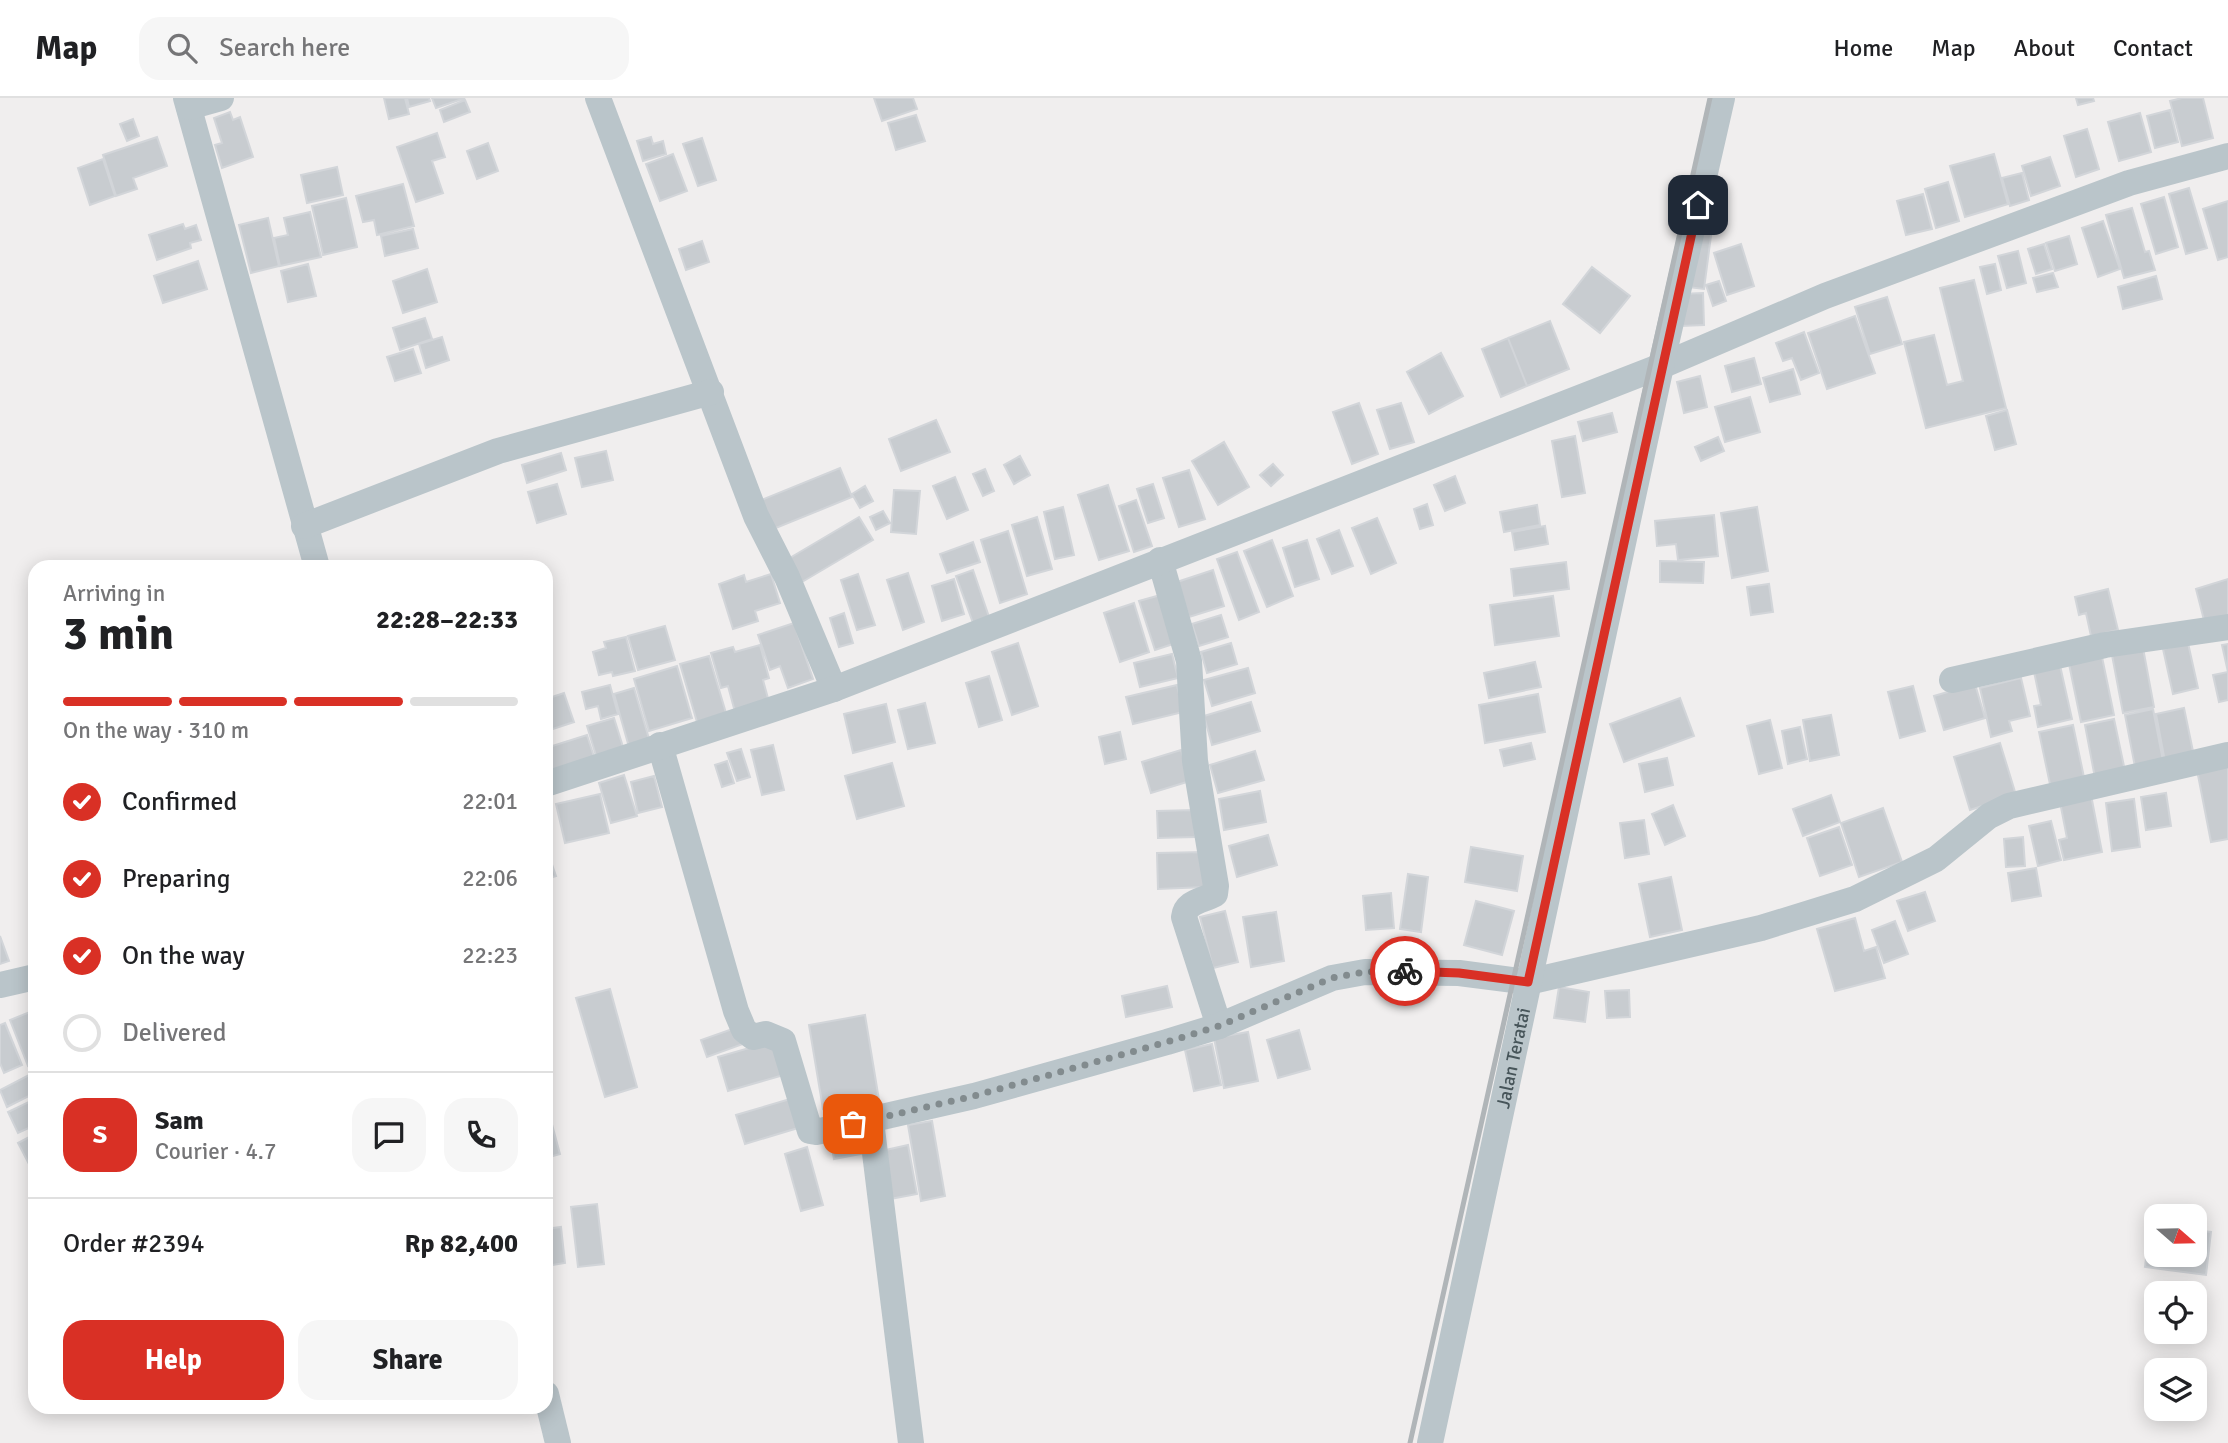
<!DOCTYPE html>
<html lang="en">
<head>
<meta charset="utf-8">
<style>
  body { margin:0; font-family:Signika,sans-serif; background:#f6f6f6; color:#202124; height:100vh; display:flex; flex-direction:column; font-size:26px; white-space:nowrap }
  * { box-sizing:border-box; margin:0 }
  p { font-size:23px; color:#757577 }
  .icon { flex:none; width:38px; height:38px; fill:none; stroke:currentColor; stroke-width:2; stroke-linecap:round; stroke-linejoin:round }
  .map { position:relative; flex:1; overflow:hidden }
  .side { position:absolute; left:28px; top:462px; width:525px; height:854px; display:flex; flex-direction:column; background:#fff; border-radius:21px; box-shadow:0 4px 18px #0003 }
  .side>* { flex:none }
  .needle { width:46px; rotate:110deg }
  .controls { position:absolute; left:2144px; top:1106px; display:grid; gap:14px }
  .controls a { display:grid; place-items:center; width:63px; height:63px; border-radius:14px; background:#fff; box-shadow:0 4px 18px #0003; font-size:35px }
  .pin { position:absolute; display:grid; place-items:center; width:60px; height:60px; color:#fff; margin:-30px; border-radius:14px; box-shadow:0 4px 10px #0006 }
  .courier { position:absolute; display:grid; place-items:center; width:70px; height:70px; margin:-35px; border:5px solid #d93025; border-radius:50%; background:#fff; color:#222; box-shadow:0 2px 9px #0007 }
  .headline em { font-style:normal; font-weight:700 }
  .headline div { display:flex; flex-direction:column-reverse }
  .headline { display:flex; align-items:center; justify-content:space-between; height:119px; padding:0 35px }
  h1 { font-size:46px; font-weight:700; line-height:52px }
  .bar { display:grid; grid-template-columns:repeat(4,1fr); gap:10px 7px; align-content:center; height:84px; padding:0 35px }
  .bar i { height:9px; border-radius:5px; background:#e0e0e0 }
  .bar .selected { background:#d93025 }
  .bar p { grid-column:span 4 }
  .line { display:flex; align-items:center; gap:18px; padding:0 35px; border-top:2px solid #e0e0e0 }
  .line div { flex:1 }
  .round { display:grid; place-items:center; flex:none; width:74px; height:74px; border-radius:21px; background:#f6f6f6 }
  ol { padding:0 35px; list-style:none }
  li { display:flex; align-items:center; gap:21px; height:77px }
  li p { margin-inline-start:auto }
  li .icon { padding:7px; border-radius:50%; background:#d93025; color:#fff; stroke-width:4 }
  li:last-child { color:#757577 }
  li i { width:38px; height:38px; border:4px solid #e0e0e0; border-radius:50% }
  .button { display:flex; gap:14px; margin-top:auto; padding:14px 35px }
  .button a { flex:1; height:80px; border-radius:21px; background:#d93025; color:#fff; font-size:28px; font-weight:700; line-height:80px; text-align:center }
  .button a+a { background:#f6f6f6; color:#202124 }
  header { display:flex; align-items:center; gap:42px; box-sizing:border-box; height:98px; padding:0 35px; background:#fff; border-bottom:2px solid #e0e0e0 }
  header strong { font-size:33px }
  nav { display:flex; gap:38px; margin-inline-start:auto; font-size:24px }
  .search { width:490px; height:63px; background:#f6f6f6; display:flex; align-items:center; gap:18px; box-sizing:border-box; padding:0 24px; border-radius:21px; color:#757577; font-size:26px }
  .map>svg:first-child { display:block }
  .building { fill:#c8ccd0; stroke:#d2d5d9; stroke-width:2 }
  .lines { fill:none; stroke-linecap:round; stroke-linejoin:round }
  .minor { stroke:#bac5ca; stroke-width:26 }
  .rail { stroke:#b0b5b8; stroke-width:5 }
  .done { stroke:#828b8e; stroke-width:7; stroke-dasharray:0 12.6 }
  .route { stroke:#d93025; stroke-width:9 }
  .labels { text-anchor:middle; stroke-width:6; stroke-linejoin:round; paint-order:stroke }
  .street-label { font-size:19px; fill:#47555a; stroke:#fff }
</style>
</head>
<body>
<header>
<strong>Map</strong>
<div class="search"><svg class="icon" aria-label="search" viewBox="0 0 24 24"><circle cx="10" cy="10" r="6"/><path d="M15 15l6 6"/></svg>Search here</div>
<nav><a>Home</a><a>Map</a><a>About</a><a>Contact</a></nav>
</header>
<div class="map">
<svg width="2228" height="1345" viewBox="0 0 2228 1345">
  <rect width="100%" height="100%" fill="#f0eeee"/>
  <path class="building" d="M384,0H405L409,16L389,21Z
    M407,0H429L430,3L409,9Z
    M432,0H465L436,10Z
    M874,0H913L917,11L882,23Z
    M2076,0H2093L2094,3L2078,7Z
    M2182,0H2203L2213,40L2182,48L2170,3Z
    M465,2L470,14L444,24L440,12Z
    M2170,12L2178,44L2155,50L2147,18Z
    M230,14L233,22L240,19L253,59L222,70L215,47L222,45L214,20Z
    M2140,15L2151,54L2119,63L2108,24Z
    M916,17L925,43L896,52L888,25Z
    M133,21L139,38L127,43L120,26Z
    M2087,31L2099,71L2076,79L2064,38Z
    M437,35L445,59L432,63L443,95L416,104L397,49Z
    M157,39L167,68L133,80L137,91L116,98L103,57Z
    M651,39L653,46L663,43L666,56L643,63L637,43Z
    M702,40L716,82L698,88L683,46Z
    M488,45L498,73L477,81L467,53Z
    M673,56L687,93L660,103L646,66Z
    M1994,56L2008,106L1965,119L1950,68Z
    M2050,59L2060,88L2031,98L2022,68Z
    M103,61L115,98L90,107L78,70Z
    M337,69L343,97L307,105L301,77Z
    M2022,75L2029,102L2010,108L2002,80Z
    M1948,84L1959,123L1936,130L1925,91Z
    M403,86L414,128L377,137L374,122L363,124L356,98Z
    M2189,90L2207,150L2186,156L2169,96Z
    M1923,96L1932,131L1906,137L1897,103Z
    M2164,99L2178,149L2156,156L2141,106Z
    M346,100L357,149L323,157L312,108Z
    M2228,103V159L2218,162L2203,111Z
    M2132,110L2145,154L2149,153L2155,172L2124,180L2106,117Z
    M310,114L321,159L280,168L274,140L288,137L284,120Z
    M268,120L279,168L251,175L239,127Z
    M2103,123L2120,171L2098,179L2082,130Z
    M183,126L185,131L196,127L201,142L190,145L191,150L157,162L149,137Z
    M1695,128L1712,130L1704,191L1687,189Z
    M413,131L418,150L385,158L381,138Z
    M2069,138L2077,166L2055,173L2046,145Z
    M702,143L709,164L686,172L679,151Z
    M1741,146L1754,188L1727,197L1714,155Z
    M2044,146L2052,171L2036,176L2028,151Z
    M2018,153L2026,185L2007,190L1998,158Z
    M198,163L207,191L163,205L154,178Z
    M308,166L316,198L288,204L281,173Z
    M1995,166L2001,192L1987,196L1980,169Z
    M1592,169L1630,198L1600,235L1563,206Z
    M427,171L437,204L403,215L393,183Z
    M2053,175L2058,189L2037,194L2033,180Z
    M2156,178L2162,201L2123,211L2118,189Z
    M1974,182L2006,310L1926,330L1904,244L1934,237L1947,287L1963,283L1940,190Z
    M1719,183L1726,203L1713,208L1706,187Z
    M1703,195L1704,227L1681,228L1680,196Z
    M1887,199L1902,246L1870,256L1855,209Z
    M1855,218L1875,275L1827,291L1808,235Z
    M425,220L432,241L400,252L393,230Z
    M1550,223L1569,271L1527,288L1508,240Z
    M1804,234L1819,275L1801,282L1792,260L1783,263L1776,245Z
    M442,239L449,262L426,270L419,246Z
    M1508,240L1527,288L1501,299L1482,251Z
    M413,251L421,275L395,283L387,259Z
    M1441,255L1463,298L1429,316L1407,274Z
    M1754,260L1761,286L1732,294L1725,268Z
    M1793,271L1800,296L1770,304L1763,280Z
    M1700,278L1707,309L1684,315L1677,284Z
    M1750,299L1760,334L1725,344L1715,309Z
    M1359,305L1378,356L1352,366L1333,314Z
    M1401,305L1414,344L1390,351L1377,312Z
    M2007,312L2016,346L1995,352L1986,318Z
    M1612,315L1617,334L1583,343L1578,324Z
    M936,322L950,354L901,373L889,341Z
    M1575,338L1585,395L1562,399L1552,343Z
    M1718,339L1724,353L1701,363L1695,349Z
    M1224,344L1249,389L1218,407L1192,363Z
    M606,353L613,382L582,389L575,360Z
    M561,355L566,372L527,385L522,367Z
    M1020,358L1030,377L1014,386L1004,367Z
    M1273,366L1283,377L1271,388L1260,377Z
    M840,370L852,399L771,432L759,403Z
    M985,371L994,393L983,398L973,376Z
    M1189,372L1205,421L1179,429L1163,380Z
    M1455,378L1465,405L1445,413L1434,387Z
    M955,379L968,412L947,421L933,388Z
    M557,386L566,416L537,425L528,394Z
    M1153,386L1164,420L1148,425L1137,391Z
    M1108,387L1129,453L1099,462L1078,397Z
    M865,388L873,403L860,410L852,396Z
    M894,392L920,393L916,436L891,434Z
    M1136,402L1152,448L1134,454L1119,408Z
    M1427,406L1433,427L1420,431L1414,411Z
    M1537,407L1540,427L1504,434L1500,414Z
    M1063,409L1074,457L1055,461L1044,414Z
    M1757,409L1768,473L1732,480L1721,415Z
    M883,413L890,425L876,432L870,419Z
    M1714,417L1718,458L1678,462L1676,446L1657,448L1655,423Z
    M859,419L873,442L802,484L788,461Z
    M1037,419L1052,471L1027,478L1012,427Z
    M1377,420L1396,465L1371,476L1352,430Z
    M1545,428L1548,446L1515,452L1512,434Z
    M1339,432L1353,468L1332,476L1317,441Z
    M1008,433L1027,496L1000,505L981,442Z
    M1272,442L1293,498L1267,509L1244,453Z
    M1307,442L1319,481L1295,489L1283,450Z
    M973,444L980,464L947,475L940,456Z
    M1237,454L1259,514L1239,522L1217,461Z
    M1660,463L1704,464L1703,485L1660,484Z
    M1566,464L1569,491L1514,498L1511,471Z
    M973,472L989,519L973,525L956,478Z
    M1213,472L1224,508L1189,519L1177,484Z
    M908,475L924,524L903,532L887,482Z
    M771,476L780,505L755,513L758,523L733,531L719,486L744,477L746,484Z
    M858,476L875,527L857,532L841,482Z
    M954,481L964,516L942,523L932,488Z
    M2228,481V519L2205,526L2196,491Z
    M1769,486L1773,514L1751,517L1747,489Z
    M2108,491L2118,532L2091,538L2086,515L2079,517L2075,499Z
    M1164,496L1179,544L1155,552L1139,503Z
    M1553,498L1559,538L1495,547L1490,507Z
    M1134,505L1149,554L1120,564L1104,515Z
    M844,515L853,545L839,549L830,520Z
    M1221,517L1228,539L1199,548L1192,526Z
    M794,525L813,581L788,590L780,568L770,572L758,537Z
    M665,528L675,562L638,572L628,538Z
    M626,539L635,573L613,578L612,574L599,577L593,554L606,550L604,544Z
    M1018,545L1038,608L1012,617L992,554Z
    M1231,545L1237,566L1207,575L1201,554Z
    M2188,545L2198,590L2173,596L2163,551Z
    M2228,546V602L2219,604L2213,577L2228,574L2222,547Z
    M760,547L769,580L763,582L769,604L735,614L728,588L721,590L711,555L733,549L735,554Z
    M2143,550L2154,609L2123,615L2112,557Z
    M1172,556L1178,580L1140,589L1134,565Z
    M709,558L726,615L697,624L680,566Z
    M2102,559L2114,617L2081,624L2069,566Z
    M2059,563L2072,621L2038,629L2034,608L2041,607L2033,569Z
    M1535,564L1541,589L1489,600L1484,575Z
    M677,568L692,620L649,633L634,581Z
    M1248,570L1255,595L1212,608L1204,582Z
    M989,578L1002,622L979,629L966,585Z
    M2021,580L2030,618L2009,623L2012,633L1991,639L1980,590Z
    M1975,586L1985,620L1944,632L1934,598Z
    M610,587L618,616L601,621L598,608L586,611L582,594Z
    M1177,587L1183,614L1133,626L1126,599Z
    M1913,588L1925,633L1900,640L1888,594Z
    M634,590L650,644L629,649L614,596Z
    M564,595L574,624L550,632L546,601Z
    M1538,596L1545,634L1485,645L1479,607Z
    M1680,600L1694,638L1624,664L1610,626Z
    M1251,604L1260,633L1212,647L1204,618Z
    M925,605L935,645L908,651L898,612Z
    M886,606L895,644L853,655L844,616Z
    M2184,610L2195,663L2166,669L2156,616Z
    M2153,611L2164,668L2136,674L2125,617Z
    M1831,617L1839,657L1810,663L1803,622Z
    M614,620L624,652L597,661L587,628Z
    M2114,621L2125,673L2095,680L2085,627Z
    M1770,622L1782,670L1759,676L1747,628Z
    M2073,627L2085,684L2051,691L2039,634Z
    M1800,629L1807,661L1788,666L1782,633Z
    M1120,634L1126,661L1105,666L1099,639Z
    M587,637L596,665L546,675V650Z
    M1531,645L1535,661L1504,668L1500,652Z
    M2000,645L2016,697L1970,712L1954,659Z
    M773,647L784,692L762,697L751,652Z
    M741,651L750,679L737,683L727,655Z
    M1181,652L1190,683L1151,695L1142,664Z
    M1255,653L1264,682L1218,695L1210,667Z
    M1667,660L1673,687L1645,694L1639,666Z
    M727,663L734,685L722,689L715,667Z
    M892,665L904,708L857,721L845,678Z
    M2228,666V741L2211,744L2197,672Z
    M624,677L637,718L611,725L599,685Z
    M654,678L662,709L638,715L631,684Z
    M1260,693L1266,724L1224,732L1219,701Z
    M2166,695L2171,728L2146,732L2141,699Z
    M600,696L609,735L565,745L556,706Z
    M1831,697L1840,724L1803,738L1793,711Z
    M2091,697L2102,754L2064,762L2059,742L2067,740L2060,704Z
    M2134,701L2140,749L2112,753L2106,705Z
    M1673,707L1685,738L1665,747L1652,716Z
    M1883,710L1902,764L1859,779L1841,725Z
    M1194,712L1195,739L1158,740L1157,713Z
    M1644,722L1649,756L1625,760L1620,725Z
    M2051,723L2061,762L2038,768L2029,728Z
    M1839,729L1852,767L1820,778L1807,740Z
    M1268,737L1277,767L1237,779L1229,748Z
    M2023,739L2025,768L2006,769L2004,741Z
    M546,749L556,778L546,781Z
    M1471,749L1523,758L1517,793L1465,784Z
    M1205,754L1206,789L1158,791L1157,755Z
    M2036,770L2041,798L2012,803L2008,775Z
    M1408,776L1428,779L1421,834L1400,831Z
    M1671,779L1682,832L1650,839L1639,786Z
    M1925,794L1935,823L1908,833L1897,803Z
    M1391,795L1394,830L1366,832L1363,798Z
    M1476,803L1514,813L1502,857L1464,847Z
    M1225,813L1238,864L1213,870L1200,819Z
    M1276,814L1284,863L1251,869L1243,819Z
    M1855,820L1864,853L1876,849L1885,880L1835,893L1817,831Z
    M1895,823L1908,856L1884,865L1872,832Z
    M0,838L9,863L0,866Z
    M1167,888L1172,909L1126,919L1122,898Z
    M1559,889L1589,894L1585,924L1554,920Z
    M610,891L637,989L605,999L576,900Z
    M1629,892L1630,919L1607,920L1605,893Z
    M35,912V965L28,968L10,922Z
    M865,917L879,1002L823,1011L809,927Z
    M5,925L22,967L4,975L0,965V927Z
    M738,929L743,946L707,959L701,942Z
    M1299,932L1310,971L1278,980L1267,942Z
    M1248,934L1258,983L1224,990L1214,940Z
    M777,942L787,976L728,993L718,959Z
    M1212,946L1221,987L1194,993L1185,952Z
    M35,974V995L7,1009L0,992Z
    M35,1001V1027L18,1035L8,1014Z
    M790,1001L798,1030L745,1046L736,1017Z
    M550,1019L560,1056L546,1060V1020Z
    M932,1023L945,1098L921,1103L908,1027Z
    M861,1028L866,1055L834,1061L829,1035Z
    M35,1036V1068L31,1070L18,1045Z
    M908,1047L917,1096L890,1101L881,1053Z
    M807,1049L823,1107L801,1113L785,1056Z
    M597,1106L604,1166L578,1169L571,1109Z
    M2150,1127L2156,1128V1157H2194V1132L2211,1134L2206,1177L2145,1169Z
    M561,1129L565,1165L546,1168V1131Z"/>
  <g class="lines">
    <g class="minor">
      <path d="M186,0L317,469"/>
      <path d="M598,0L756,418L787,479L834,591"/>
      <path d="M189,9L221,0"/>
      <path d="M304,428L498,353L711,294"/>
      <path d="M1160,462L1189,563L1195,663L1216,788L1215,796C1203,803 1186,803 1184,819L1219,928"/>
      <path d="M1952,582L2105,547L2228,529"/>
      <path d="M660,647L736,913L744,932L753,939L766,936L783,943L810,1033L816,1034L974,998L1167,944L1219,928L1332,880L1365,874L1459,875L1528,884L1761,830L1855,801L1936,761L1989,718L2009,708L2228,657"/>
      <path d="M546,686L834,591L1661,268L1825,198L2129,85L2228,58"/>
      <path d="M0,887L35,879"/>
      <path d="M871,1023L911,1345"/>
      <path d="M546,1296L558,1345"/>
      <path id="s1" d="M1430,1345L1661,268L1722,0"/>
    </g>
    <path class="rail" d="M1410,1345L1710,0"/>
  </g>
  <g class="lines">
    <path class="done" d="M853,1026L974,998L1167,944L1219,928L1332,880L1365,874L1405,873"/>
    <path class="route" d="M1405,873L1459,875L1528,884L1698,107"/>
  </g>
  <g class="labels">
    <g class="street-label">
      <text dy="7" stroke="none"><textPath href="#s1" startOffset="394">Jalan Teratai</textPath></text>
    </g>
  </g>
</svg>
<div class="controls">
<a><svg class="needle" viewBox="-14 -14 28 28"><path d="M0-13l5 13h-10z" fill="#e53935"/><path d="M0 13l5-13h-10z" fill="#757577"/></svg></a>
<a><svg class="icon" aria-label="locate" viewBox="0 0 24 24"><circle cx="12" cy="12" r="6"/><path d="M12 2v4M12 18v4M2 12h4M18 12h4"/></svg></a>
<a><svg class="icon" aria-label="layers" viewBox="0 0 24 24"><path d="M12 4l9 5-9 5-9-5zM3 14l9 5 9-5"/></svg></a>
</div>
<div class="pin" style="left:853px;top:1026px;background:#ea580c"><svg class="icon" aria-label="bag" viewBox="0 0 24 24"><path d="M5 8h14l-1 12H6zM9 8a3 3 0 0 1 6 0"/></svg></div>
<div class="pin" style="left:1698px;top:107px;background:#1f2937"><svg class="icon" aria-label="home" viewBox="0 0 24 24"><path d="M3 11l9-7 9 7M6 9v11h12V9"/></svg></div>
<div class="courier" style="left:1405px;top:873px"><svg class="icon" aria-label="bike" viewBox="0 0 24 24"><circle cx="6" cy="16" r="4"/><circle cx="18" cy="16" r="4"/><path d="M6 16l4-8h5l3 8M10 8l3 8H6M13 5h3"/></svg></div>
<section class="side">
<div class="headline"><div><h1>3 min</h1><p>Arriving in</p></div><em>22:28–22:33</em></div>
<div class="bar"><i class="selected"></i><i class="selected"></i><i class="selected"></i><i></i><p>On the way · 310 m</p></div>
<ol>
<li><svg class="icon" aria-label="check" viewBox="0 0 24 24"><path d="M5 12l5 5 9-10"/></svg>Confirmed<p>22:01</p></li>
<li><svg class="icon" aria-label="check" viewBox="0 0 24 24"><path d="M5 12l5 5 9-10"/></svg>Preparing<p>22:06</p></li>
<li><svg class="icon" aria-label="check" viewBox="0 0 24 24"><path d="M5 12l5 5 9-10"/></svg>On the way<p>22:23</p></li>
<li><i></i>Delivered</li>
</ol>
<div class="line" style="height:126px"><b class="round" style="background:#d93025;color:#fff">S</b><div><b>Sam</b><p>Courier · 4.7</p></div><a class="round"><svg class="icon" aria-label="chat" viewBox="0 0 24 24"><path d="M4 5h16v11H9l-5 4z"/></svg></a><a class="round"><svg class="icon" aria-label="phone" viewBox="0 0 24 24"><path d="M5 4h4l2 5-3 2q2 4 5 5l2-3 5 2v4C11 20 4 13 5 4z"/></svg></a></div>
<div class="line" style="height:91px"><div>Order #2394</div><b>Rp 82,400</b></div>
<div class="button"><a>Help</a><a>Share</a></div>
</section>
</div>
</body>
</html>
